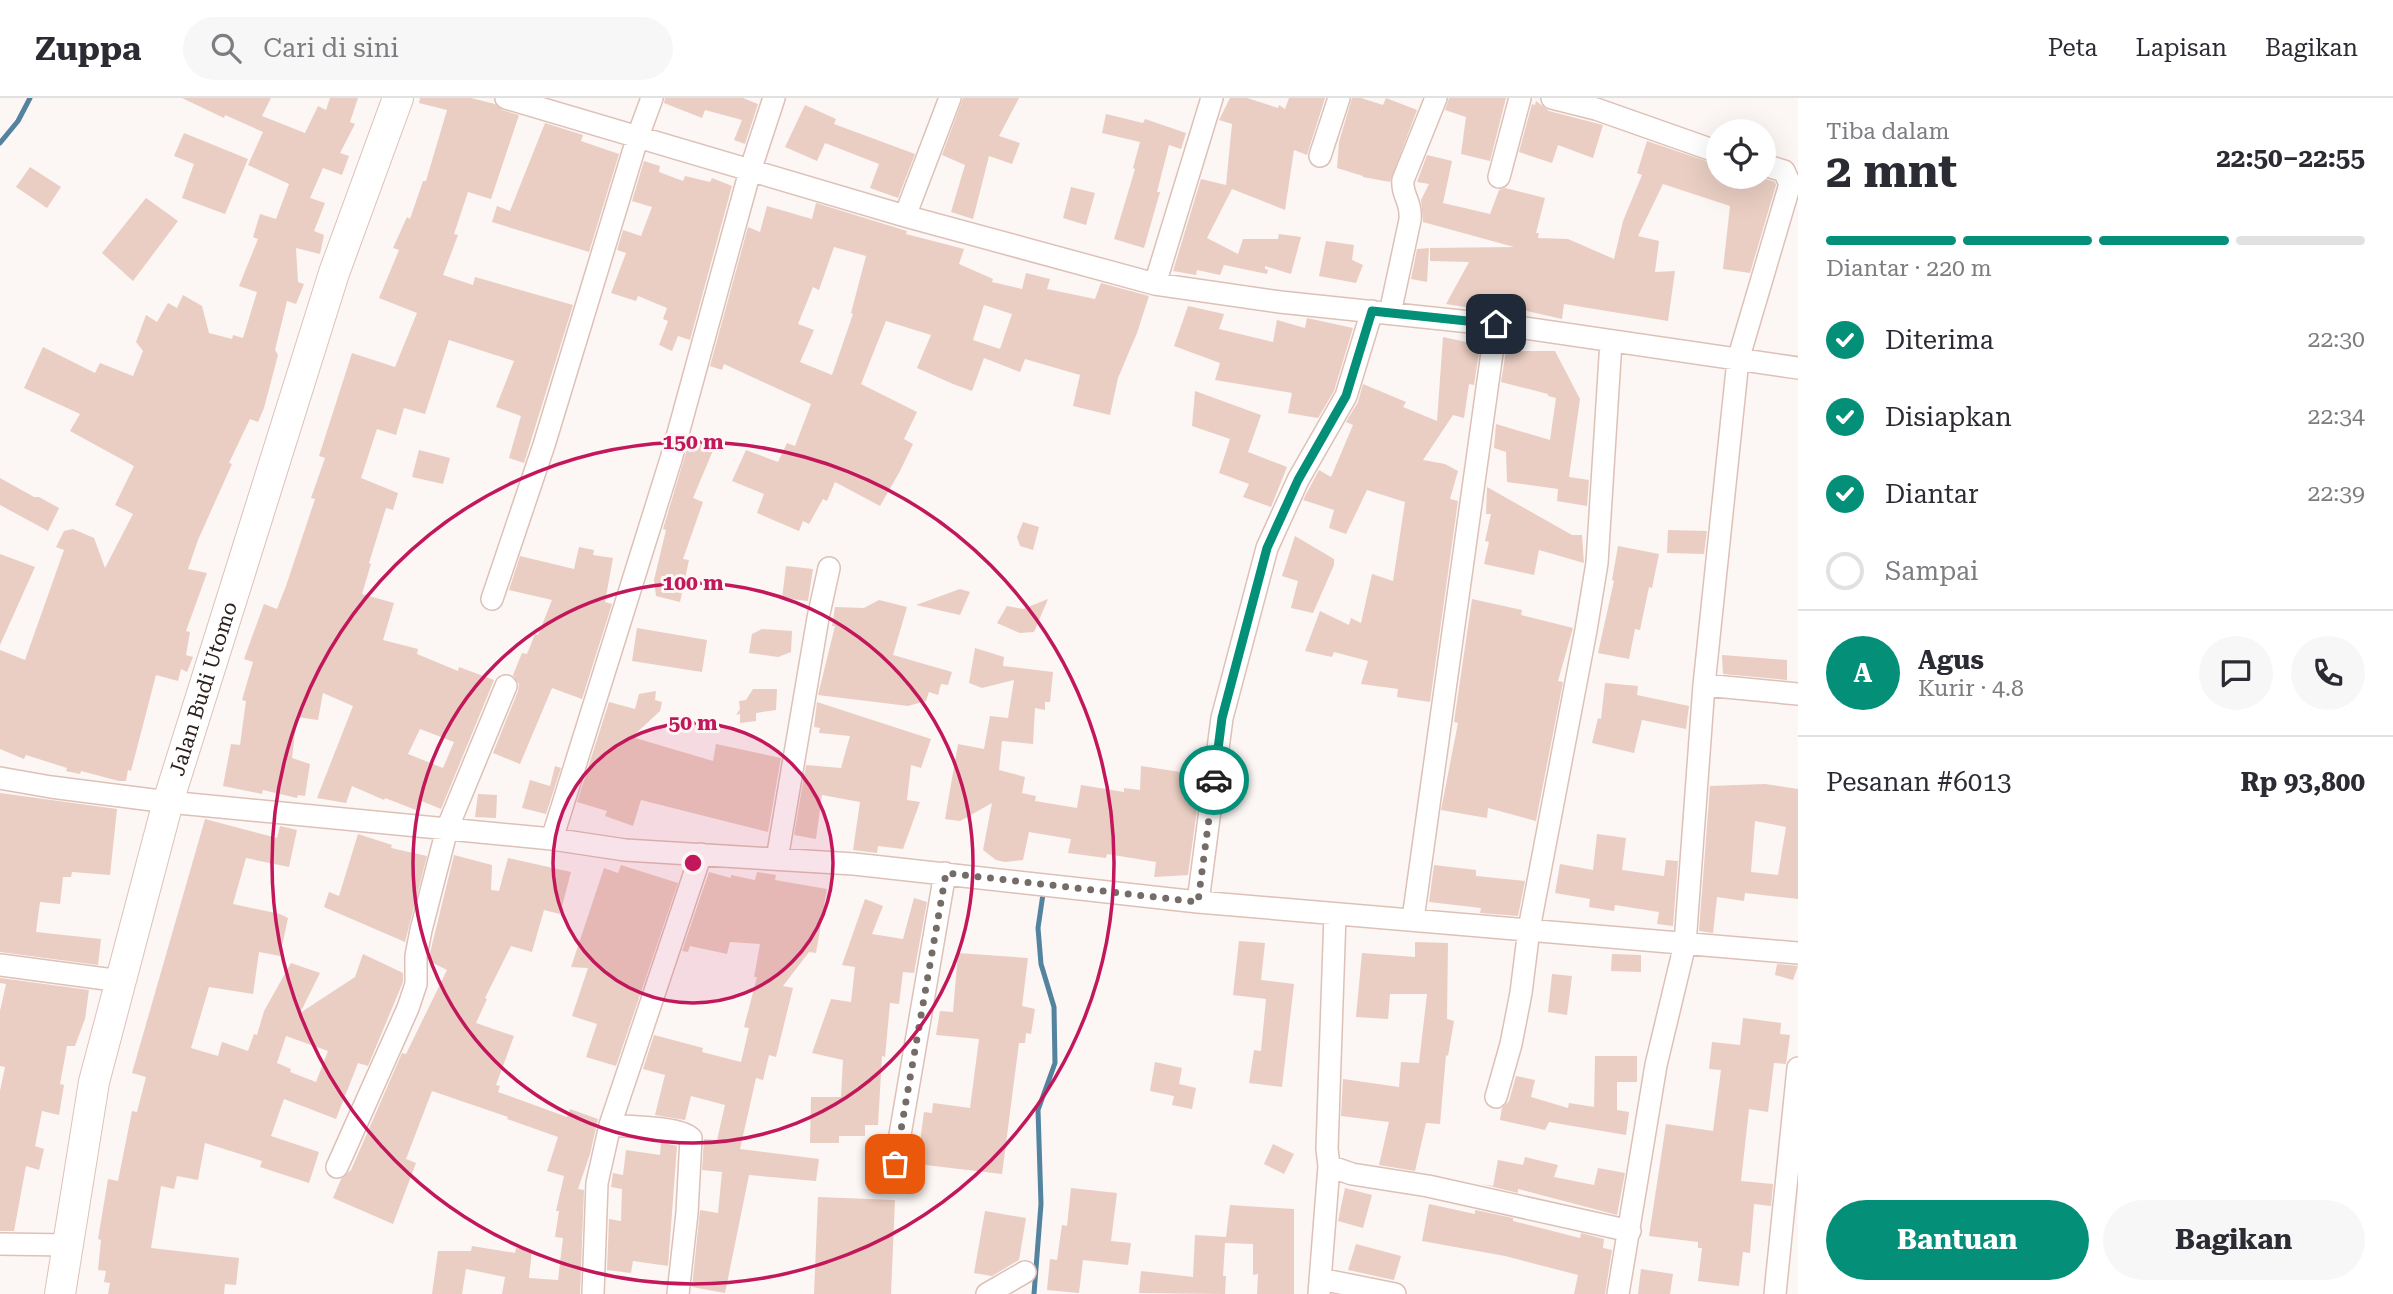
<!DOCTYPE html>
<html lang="id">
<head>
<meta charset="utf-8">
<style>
  body { margin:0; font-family:"Roboto Serif",serif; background:#f7f7f7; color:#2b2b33; height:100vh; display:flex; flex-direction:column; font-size:26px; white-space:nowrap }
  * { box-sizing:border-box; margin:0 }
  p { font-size:23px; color:#7c7c81 }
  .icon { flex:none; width:38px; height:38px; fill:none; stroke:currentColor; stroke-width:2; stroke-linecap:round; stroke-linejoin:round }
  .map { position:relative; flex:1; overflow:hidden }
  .details { display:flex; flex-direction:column; background:#fff; width:595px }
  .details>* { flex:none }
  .buttons { position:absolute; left:1706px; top:21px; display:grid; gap:14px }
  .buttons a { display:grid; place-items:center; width:70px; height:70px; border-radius:50%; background:#fff; box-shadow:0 7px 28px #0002; font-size:35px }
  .pin { position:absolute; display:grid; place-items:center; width:60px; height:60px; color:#fff; margin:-30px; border-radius:14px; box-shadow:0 4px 10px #0006 }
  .courier { position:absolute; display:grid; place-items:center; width:70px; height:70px; margin:-35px; border:5px solid #048f78; border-radius:50%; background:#fff; color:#222; box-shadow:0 2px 9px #0007 }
  .summary em { font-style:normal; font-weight:700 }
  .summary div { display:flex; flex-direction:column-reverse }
  .summary { display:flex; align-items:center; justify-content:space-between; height:119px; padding:0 28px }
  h1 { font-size:46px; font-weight:700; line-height:52px }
  .bar { display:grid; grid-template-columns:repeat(4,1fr); gap:10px 7px; align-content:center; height:84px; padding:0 28px }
  .bar i { height:9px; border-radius:5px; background:#e1e1e2 }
  .bar .active { background:#048f78 }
  .bar p { grid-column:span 4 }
  .line { display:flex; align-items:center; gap:18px; padding:0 28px; border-top:2px solid #e1e1e2 }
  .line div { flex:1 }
  .round { display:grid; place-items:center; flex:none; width:74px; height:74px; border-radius:37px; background:#f7f7f7 }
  ol { padding:0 28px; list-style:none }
  li { display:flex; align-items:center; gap:21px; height:77px }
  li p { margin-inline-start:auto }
  li .icon { padding:7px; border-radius:50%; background:#048f78; color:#fff; stroke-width:4 }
  li:last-child { color:#7c7c81 }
  li i { width:38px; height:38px; border:4px solid #e1e1e2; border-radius:50% }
  .cta { display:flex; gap:14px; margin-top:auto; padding:14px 28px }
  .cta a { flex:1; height:80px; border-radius:42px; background:#048f78; color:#fff; font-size:28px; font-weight:700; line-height:80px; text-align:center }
  .cta a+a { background:#f7f7f7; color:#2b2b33 }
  header { display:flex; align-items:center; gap:42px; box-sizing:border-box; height:98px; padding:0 35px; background:#fff; border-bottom:2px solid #e1e1e2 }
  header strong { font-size:33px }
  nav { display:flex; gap:38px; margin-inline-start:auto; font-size:24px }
  .search { width:490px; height:63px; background:#f7f7f7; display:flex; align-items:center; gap:18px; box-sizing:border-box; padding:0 24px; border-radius:38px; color:#7c7c81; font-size:26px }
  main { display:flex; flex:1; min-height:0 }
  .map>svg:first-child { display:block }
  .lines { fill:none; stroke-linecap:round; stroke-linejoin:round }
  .stream { stroke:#53839e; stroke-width:5 }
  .building { fill:#eacec3; fill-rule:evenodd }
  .street-casing { stroke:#ddc1b7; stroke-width:24 }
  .secondary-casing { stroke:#ddc1b7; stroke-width:32 }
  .street { stroke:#fff; stroke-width:21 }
  .secondary { stroke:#fff; stroke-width:30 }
  .done { stroke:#756c68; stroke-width:7; stroke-dasharray:0 12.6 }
  .route { stroke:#048f78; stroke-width:9 }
  .ring { fill:none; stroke:#c2185b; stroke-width:3.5 }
  .labels { text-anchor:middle; stroke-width:6; stroke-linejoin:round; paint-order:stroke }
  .street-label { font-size:21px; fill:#2c211d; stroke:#fcf6f4 }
  .centre { fill:#c2185b; stroke:#fcf6f4; stroke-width:3.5 }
  .ring-label { font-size:21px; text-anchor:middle; font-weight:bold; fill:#c2185b; stroke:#fcf6f4; stroke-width:6; stroke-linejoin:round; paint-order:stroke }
</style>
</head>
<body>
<header>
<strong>Zuppa</strong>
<div class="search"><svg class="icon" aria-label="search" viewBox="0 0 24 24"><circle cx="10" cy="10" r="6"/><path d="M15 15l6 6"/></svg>Cari di sini</div>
<nav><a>Peta</a><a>Lapisan</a><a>Bagikan</a></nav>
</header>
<main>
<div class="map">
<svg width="1798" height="1196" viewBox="0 0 1798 1196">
  <rect width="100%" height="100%" fill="#fcf6f4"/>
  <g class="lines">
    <path class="stream" d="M0,45L18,23L30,0
      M1034,1196L1041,1106L1038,1012L1055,965L1054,909L1041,866L1038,830L1043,796"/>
  </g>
  <path class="building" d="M182,0H271L262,18L305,35L318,8L326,12L330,0H358L350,24L355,26L340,55L349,58L342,77L323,70L310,100L325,105L314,133L324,137L320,156L296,150L298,184L304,186L296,206L287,203L275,252L278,257L264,310L258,324L250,321L229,365L232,366L198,442L188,471L207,475L186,533L190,534L186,557L193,559L187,574L181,571L178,583L156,577L131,673L128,672L126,683H119L81,673L80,676L66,673L67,670L26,657L24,661L0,651V552L25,562L64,452L56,449L64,433L73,431L94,440L105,470L133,416L115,407L134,368L70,333L80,316L24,290L43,249L95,275L100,265L133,278L143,253L136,244L146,217L157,224L168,205L177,210L183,197L202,208L209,235L232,241L233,237L243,240L257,194L239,188L258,141L253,139L260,116L276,121L289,86L248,67L263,34L225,17L224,20Z
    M420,0H471L495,6L502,12L519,17L491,101L468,94L454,136L458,137L443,177L473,187L475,179L573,207L524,365L509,360L521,318L496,309L514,263L449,242L425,316L404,310L396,337L377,331L361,380L398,395L393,412L386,410L369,465L371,466L362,496L394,505L383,542L418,551L417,556L458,573L459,569L494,582L441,711L419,702L416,712L385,700L384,702L352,688L346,705L317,700L353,608L323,595L318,622L297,619L292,660L310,666L305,698L298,697L297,700L263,692L262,696L223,688L231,646L240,647L246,603L242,602L253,564L244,561L264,506L277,511L286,488L315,401L311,400L325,360L319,358L352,255L395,269L417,215L379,200L399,152L393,150L407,119L410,121L423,83H426L447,12L419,5ZM420,631L454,644L443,670L408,656Z
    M665,0H743L758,6L745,46L734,42L742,22L705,12L702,20L664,5Z
    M963,0H1019L999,38L1020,45L1012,66L989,58L973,121L951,114L965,67L942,57Z
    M1230,0H1247L1278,10L1279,7L1285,11L1289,0H1325L1307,57L1294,52L1285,112L1232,91L1207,140L1238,156L1243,141H1278L1279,136L1301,139L1291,176L1265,168V171L1268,172L1267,176L1224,167L1220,177L1197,172L1196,177L1173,173L1201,81L1226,87L1232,26L1219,22Z
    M1352,0H1361L1383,7L1386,0L1417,12L1390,84L1363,79V78L1337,70L1339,44Z
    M1449,0H1506L1490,63L1461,56L1466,19L1445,12Z
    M1536,3L1549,13L1603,27L1593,60L1558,47L1552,65L1519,54L1532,6L1535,7Z
    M805,7L836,21L834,26L915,56L898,100L870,90L879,66L825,45L817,63L785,49Z
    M1106,16L1143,25L1145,21L1186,35L1181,51L1169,47L1157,94H1160L1144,150L1114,141L1135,71L1133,70L1140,44L1102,35Z
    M545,25L583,37L581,43L619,56L589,154L492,124L497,108L510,113Z
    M184,35L248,61L225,116L182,100L194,66L174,58Z
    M1647,43L1718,67V79H1759L1775,84L1776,87L1750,175L1723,171L1730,108L1663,86L1638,138L1659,143L1655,174L1675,173L1668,223L1564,206L1562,221L1527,213H1489L1446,206L1469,164L1430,163V150L1514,149L1423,124L1421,102L1429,86L1417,84L1427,57L1452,63L1443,105L1490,116L1499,92L1505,90L1545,100L1536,135H1539L1538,140L1568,141L1614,161L1623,123L1642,77L1637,75Z
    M644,63L660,68L659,74L683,83L685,78L710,84L712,80L732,88L690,242L678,238L672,253L659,247L668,223L663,221L667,210L638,198L636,203L611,195L626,155L617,152L623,132L641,138L652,109L632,103Z
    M30,69L61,89L47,110L16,89Z
    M1071,89L1095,95L1086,127L1063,120Z
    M146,100L178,123L133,183L102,155Z
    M816,105L907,133L906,136L964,151L959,166L993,181L992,184L1022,191L1026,175L1050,181L1047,191L1095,201L1101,185L1149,198L1137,235L1118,280L1110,317L1073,308L1080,277L1025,261L1020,274L984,260L972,293L953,286L917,270L931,237L886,223L861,286L917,314L904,341L913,346L900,373L880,408L835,384L827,403L823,401L809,426L803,423L799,433L757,415L764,396L732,383L746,352L778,364L787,345L795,348L811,306L724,266L722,272L710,268L748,129L760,134L767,108L812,121ZM834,149L866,158L851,215L853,216L832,277L800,264L814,232L798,226L813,189L819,192ZM984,207L1012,216L1000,251L973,242Z
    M1326,143L1354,147L1352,162L1363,167L1356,185L1319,178Z
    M1429,150L1427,184L1411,181L1417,151Z
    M1188,208L1224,216L1219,231L1273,244L1277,222L1305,230L1307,220L1353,230L1334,293L1318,320L1288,315L1292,295L1215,282L1220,265L1174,248Z
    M1443,239L1480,247L1474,287L1469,286L1464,320L1453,317L1423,362L1445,366L1458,373L1450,401L1458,403L1430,604L1397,599L1398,591L1361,586L1368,563L1334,554L1332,559L1305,553L1320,513L1349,527L1351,520L1361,525L1372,476L1393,483L1405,404L1367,392L1346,436L1329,430L1334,412L1303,402L1319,372L1331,379L1353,327L1346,324L1358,304L1363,286L1406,304L1403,309L1437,323Z
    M1506,253H1555L1580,301L1569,379L1589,382L1587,408L1557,403L1558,391L1507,384L1506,354L1494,350L1496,326L1550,342L1556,300L1548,298V296L1501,284Z
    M1195,293L1261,317L1248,354L1287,369L1271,409L1243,399L1249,386L1219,375L1230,341L1192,328Z
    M690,341L714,350L693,400L703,404L683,461L689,462L680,504L656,498L654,482L666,432L663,431Z
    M419,352L450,360L443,386L412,379Z
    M0,380L34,399H39L59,410L48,433L0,407Z
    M1487,389L1572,437H1582L1584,465L1539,452L1534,477L1484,466L1489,444L1485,443L1491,416H1486Z
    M1023,424L1039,429L1033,452L1020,448L1017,439Z
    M1668,432L1707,433L1704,456L1667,455Z
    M1295,438L1334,461V467L1313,515L1291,510L1298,483L1282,478Z
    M1618,448L1659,456L1652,490L1649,489L1640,532L1635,531L1629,561L1598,555L1614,483L1612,482Z
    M579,449L594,452L593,457L613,460L605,504L612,506L582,601L552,590L520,666L493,655L518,593L519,586L513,577L522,555L527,556L535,536L538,537L552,502L509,492L520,458L574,471Z
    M0,456L35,469L0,547Z
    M786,468L813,471L808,503L782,500Z
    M960,491L970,494L960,517L916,507Z
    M1048,501L1034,534L1020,535L997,525L1007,508L1023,511Z
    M1472,501L1522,512L1521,517L1573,530L1558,583L1563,584L1536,723L1488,710L1487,720L1441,712L1458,625L1454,624Z
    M879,502L907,509L893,557L952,574L948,587L941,586L938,597L929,594L926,603L908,608L818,597L835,528H832L835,509L864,510Z
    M637,530L707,542L702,574L632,563Z
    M762,531L792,533L791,554L778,559L749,555L752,536Z
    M975,550L1004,559L1003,568L1053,574L1050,604H1045V612L1035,610L1033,646L1002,643L999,672L1025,679L1022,695L1036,698L1035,703L1077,710L1081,687L1124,694V690L1140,692L1141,668L1194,676L1191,703L1198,704L1188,777L1154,779L1156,764L1107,756L1106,760L1068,755L1071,741L1029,734L1023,762L1005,764L996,762L983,752L992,705L960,723L945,721L958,646L984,651L990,618L1008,620L1014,582L982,590L969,585Z
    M1722,557L1787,562V582L1723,576Z
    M1605,585L1638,588L1637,597L1689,608L1686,631L1642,622L1634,655L1592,645L1598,620L1601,621Z
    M753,591H777L776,612L756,615V623L740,625V616L736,617L740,611L739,603L746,602Z
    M656,593L655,602L662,604L660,613L632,639L713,663L716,646L781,660L768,734L641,702L633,728L605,718L607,713L577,704L609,604L635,611L639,596Z
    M817,604L931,641L921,670L911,667L907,702L920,704L903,751L878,748L877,755L853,752L860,704L822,697L816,741L794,737L806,667L841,670L850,638L819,635L820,630L814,629Z
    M555,668L561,670L546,716L522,710L530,682L550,688Z
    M1765,686L1798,691V801L1745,795L1744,803L1717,799L1713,835L1699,833L1710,688ZM1755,723L1786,729L1778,777L1751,774Z
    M0,695L117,711L110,777L72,774L71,779H63L60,806L40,804L36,834L101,841L98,867L0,854Z
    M478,696L497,697L496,720L475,719Z
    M205,721L277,740L280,728L297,732L289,769L246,760L233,806L280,816L288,820L280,858L259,854L253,896L209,889L191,950L218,958L222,944L248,953L254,936L257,937L264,913L291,865L320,875L300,915L355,879L363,856L403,875V884L368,968L358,965L336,1021L284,1001L271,1038L319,1054L309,1085L260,1069L262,1063L205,1045L198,1082L177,1078L174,1091L161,1088L151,1150L239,1160L236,1187L225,1186L224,1196H108L110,1185L104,1184L106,1173L98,1172L101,1142L98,1141L108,1081L118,1083L132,1013L137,1014L146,979L132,975ZM286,938L328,953L316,984L290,974L291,971L277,965Z
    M358,736L392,747L391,750L427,758L405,844L324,809L329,794L339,798Z
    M1597,736L1626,740L1622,772L1664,778L1666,762L1678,763L1673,828L1657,826L1659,814L1615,807L1614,813L1589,809L1590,801L1555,795L1560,766L1593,772Z
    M454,757L492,767L491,792L499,793L508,760L571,774L560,816L544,812L532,854L511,848L485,900L487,901L476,925L514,938L496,987L500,988L498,994L567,1019L570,1011L598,1021L590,1056L578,1091L584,1092L580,1196H502L505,1179L466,1171L462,1196H432L438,1153H471L472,1148L515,1155L516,1150L532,1152L529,1180L558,1182L563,1140L555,1139L559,1113H556L564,1078L547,1073L558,1039L507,1021L508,1019L432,993L406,1061L416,1065L393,1126L333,1100L341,1081L351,1072L402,955L406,956L447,872L429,863V859Z
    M621,767L678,785L616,968L586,959L597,926L572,918L588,870L571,869L604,770L618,775Z
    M1434,767L1476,772V778L1525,783L1518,818L1480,815L1481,810L1429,804Z
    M709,774L731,780V777L755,782L757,774L776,777L775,782L827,791L816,855L809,854L783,888L793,890L776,959L769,957L763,982L756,980L740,1051L819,1061L816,1083L749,1077L725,1195L692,1189L700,1112L718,1115L722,1074L702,1072L704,1041L717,1042L725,1007L691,998L685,1022L655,1017L665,977L643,971L654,937L703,950L702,954L741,964L749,930L744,929L757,879H754L760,846L730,844L727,856L690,848L688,854L682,853Z
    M914,800L927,804L914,875L903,874L899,906L890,905L885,959L882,958L878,1027H865V1038H839V1045H810L811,999H841L843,962L812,955L831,901L851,904L855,869L842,867L865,801L883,808L872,836L903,841Z
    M1239,843L1265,845L1261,882L1294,886L1282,989L1249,985L1254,952L1261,953L1266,901L1233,897Z
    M1415,844L1448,845L1447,921L1454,923L1448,958L1446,957L1440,1026L1426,1025L1415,1073L1379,1067L1389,1024L1341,1018L1343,981L1399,989L1401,964L1419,965L1427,896H1390L1388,921L1356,919L1362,855L1415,859Z
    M958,855L1028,860L1022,908L1035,911L1031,936L1026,935L1025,945H1019L1002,1076L917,1066L924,1014L932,1015L933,1005L970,1010L979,941L936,937L940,913L953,914Z
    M1612,856L1641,857V874L1611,873Z
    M1777,866L1798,868L1793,882L1775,877Z
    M1552,876L1572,878L1567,917L1548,914Z
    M0,880L89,892L85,921L75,948H67L60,986L64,987L59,1017L42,1013L35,1048L44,1051L39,1072L26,1068L14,1133H16H0V993L5,969L0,968V913L6,886L0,885Z
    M1743,920L1781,925L1780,936L1790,937L1786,966L1774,965L1768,1014L1749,1011L1741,1083L1773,1086L1771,1108L1754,1106L1750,1155L1743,1154L1739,1188L1698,1183L1702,1150H1698V1144L1649,1138L1666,1026L1713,1033L1721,972L1709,971L1712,944L1740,947Z
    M1595,958H1637V984H1617V1012L1629,1014L1626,1037L1549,1024L1545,1032L1500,1022L1502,1010L1509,1003L1516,978L1535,982L1531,999L1568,1010L1569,1005L1594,1009Z
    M1155,964L1182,970L1179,986L1196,990L1192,1011L1172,1007L1174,998L1150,993Z
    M661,1044L677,1048L668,1168L633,1163L631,1175L607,1172L609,1121L621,1123L622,1091L611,1089L613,1075L623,1077L626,1052L660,1057Z
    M1273,1046L1294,1056L1284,1076L1264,1066Z
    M1525,1059L1558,1067L1554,1079L1594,1087L1598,1070L1625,1075L1617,1117L1518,1091V1095L1481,1086L1493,1088L1498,1062L1523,1067Z
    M1071,1090L1117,1095L1111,1143L1131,1145L1128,1167L1083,1162L1079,1195L1047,1192L1050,1161L1057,1162L1062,1127L1067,1128Z
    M1345,1090L1372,1097L1363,1130L1338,1123Z
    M818,1099L895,1102L891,1196H814Z
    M1429,1106L1475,1116V1112L1513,1120V1123L1580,1140L1581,1135L1604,1141L1603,1150L1612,1152L1605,1196H1574L1578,1177L1505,1158L1422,1143Z
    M1230,1107L1294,1111V1196H1257L1258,1176L1253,1177V1146L1225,1145L1223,1178H1226L1225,1196L1139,1195L1141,1173L1193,1179L1195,1137L1226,1139Z
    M985,1113L1026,1120L1019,1162L992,1178L974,1175Z
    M1356,1146L1401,1158L1394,1182L1348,1172Z
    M1641,1171L1673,1176L1670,1196H1638Z"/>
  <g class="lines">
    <g class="street-casing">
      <path id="street" d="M506,0L905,118L1155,186L1280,204L1518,229L1798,270
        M1552,0L1596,11L1718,54
        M1320,58L1339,0
        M1499,79L1520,0
        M905,118L950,0
        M1155,186L1212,0
        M1390,215L1410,122C1412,103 1401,97 1403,82L1436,0
        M492,501L544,347L638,38L652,0
        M1704,587L1798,596
        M0,680L51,689L168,704L552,741L625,752L854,766L1198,804L1798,855
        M552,741L671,361L750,73L774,0
        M777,761L818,520L829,470
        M1198,804L1222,620L1267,450L1298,382L1346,298L1372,213
        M1335,817L1327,1051L1329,1068L1352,1076L1428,1088L1630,1133
        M1413,821L1496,226
        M0,867L121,883
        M1496,999L1511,946L1521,895L1529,831L1586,532L1597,465L1611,243
        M610,1027C629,1029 678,1028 691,1040L687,1115L678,1196
        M895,1066L945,775
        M337,1069L408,910L416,886V858L421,832L447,731L506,588
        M0,1146L68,1147
        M1320,1181L1395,1196
        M593,1196L597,1085L610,1027L701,756
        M987,1196L1025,1174
        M1319,1196L1329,1068
        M1618,1196L1656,967L1685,846L1704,587L1738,262L1790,86L1784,73L1764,67
        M1775,1196L1798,970"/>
    </g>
    <g class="secondary-casing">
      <g id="secondary">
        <path id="s1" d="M60,1196L94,984L168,704L334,175L398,0"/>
      </g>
    </g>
    <use href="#street" class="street"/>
    <use href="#secondary" class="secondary"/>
  </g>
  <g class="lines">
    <path class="done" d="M895,1066L946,775L1198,804L1214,682"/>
    <path class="route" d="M1214,682L1222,620L1267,450L1298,382L1346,298L1372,213L1496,226"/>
  </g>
  <circle cx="693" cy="765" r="140" fill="#c2185b" fill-opacity=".12"/>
  <g class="ring">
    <circle cx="693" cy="765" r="140"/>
    <circle cx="693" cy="765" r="280"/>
    <circle cx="693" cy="765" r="421"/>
  </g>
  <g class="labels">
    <g class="street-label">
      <text dy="7" stroke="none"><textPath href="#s1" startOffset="623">Jalan Budi Utomo</textPath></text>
    </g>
  </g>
  <circle cx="693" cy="765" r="10" class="centre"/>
  <g class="ring-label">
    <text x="693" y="351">150 m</text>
    <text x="693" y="492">100 m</text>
    <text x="693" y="632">50 m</text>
  </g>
</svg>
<div class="buttons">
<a><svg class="icon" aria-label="locate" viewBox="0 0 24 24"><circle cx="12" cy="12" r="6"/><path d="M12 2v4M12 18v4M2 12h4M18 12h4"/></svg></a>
</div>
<div class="pin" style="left:895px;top:1066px;background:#ea580c"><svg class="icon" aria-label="bag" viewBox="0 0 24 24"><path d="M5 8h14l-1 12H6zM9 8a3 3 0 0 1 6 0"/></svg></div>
<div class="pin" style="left:1496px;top:226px;background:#1f2937"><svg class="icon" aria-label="home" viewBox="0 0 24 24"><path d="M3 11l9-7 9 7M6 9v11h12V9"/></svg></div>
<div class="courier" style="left:1214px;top:682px"><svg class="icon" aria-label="car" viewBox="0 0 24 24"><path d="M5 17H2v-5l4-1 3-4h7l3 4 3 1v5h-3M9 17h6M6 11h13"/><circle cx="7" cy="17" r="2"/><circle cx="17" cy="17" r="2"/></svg></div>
</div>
<section class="details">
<div class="summary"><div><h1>2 mnt</h1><p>Tiba dalam</p></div><em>22:50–22:55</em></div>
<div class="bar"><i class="active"></i><i class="active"></i><i class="active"></i><i></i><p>Diantar · 220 m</p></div>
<ol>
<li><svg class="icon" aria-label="check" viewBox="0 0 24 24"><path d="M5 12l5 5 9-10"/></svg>Diterima<p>22:30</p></li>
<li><svg class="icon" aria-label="check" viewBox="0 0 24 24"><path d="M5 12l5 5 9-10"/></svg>Disiapkan<p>22:34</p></li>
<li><svg class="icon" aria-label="check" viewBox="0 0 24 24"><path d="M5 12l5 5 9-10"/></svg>Diantar<p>22:39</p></li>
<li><i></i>Sampai</li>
</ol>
<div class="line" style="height:126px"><b class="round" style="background:#048f78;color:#fff">A</b><div><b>Agus</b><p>Kurir · 4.8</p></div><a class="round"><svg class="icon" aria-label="chat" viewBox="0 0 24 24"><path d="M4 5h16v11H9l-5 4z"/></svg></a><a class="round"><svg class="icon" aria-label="phone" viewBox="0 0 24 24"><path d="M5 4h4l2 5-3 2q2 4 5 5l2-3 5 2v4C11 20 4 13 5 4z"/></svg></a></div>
<div class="line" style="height:91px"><div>Pesanan #6013</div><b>Rp 93,800</b></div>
<div class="cta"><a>Bantuan</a><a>Bagikan</a></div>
</section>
</main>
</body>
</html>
